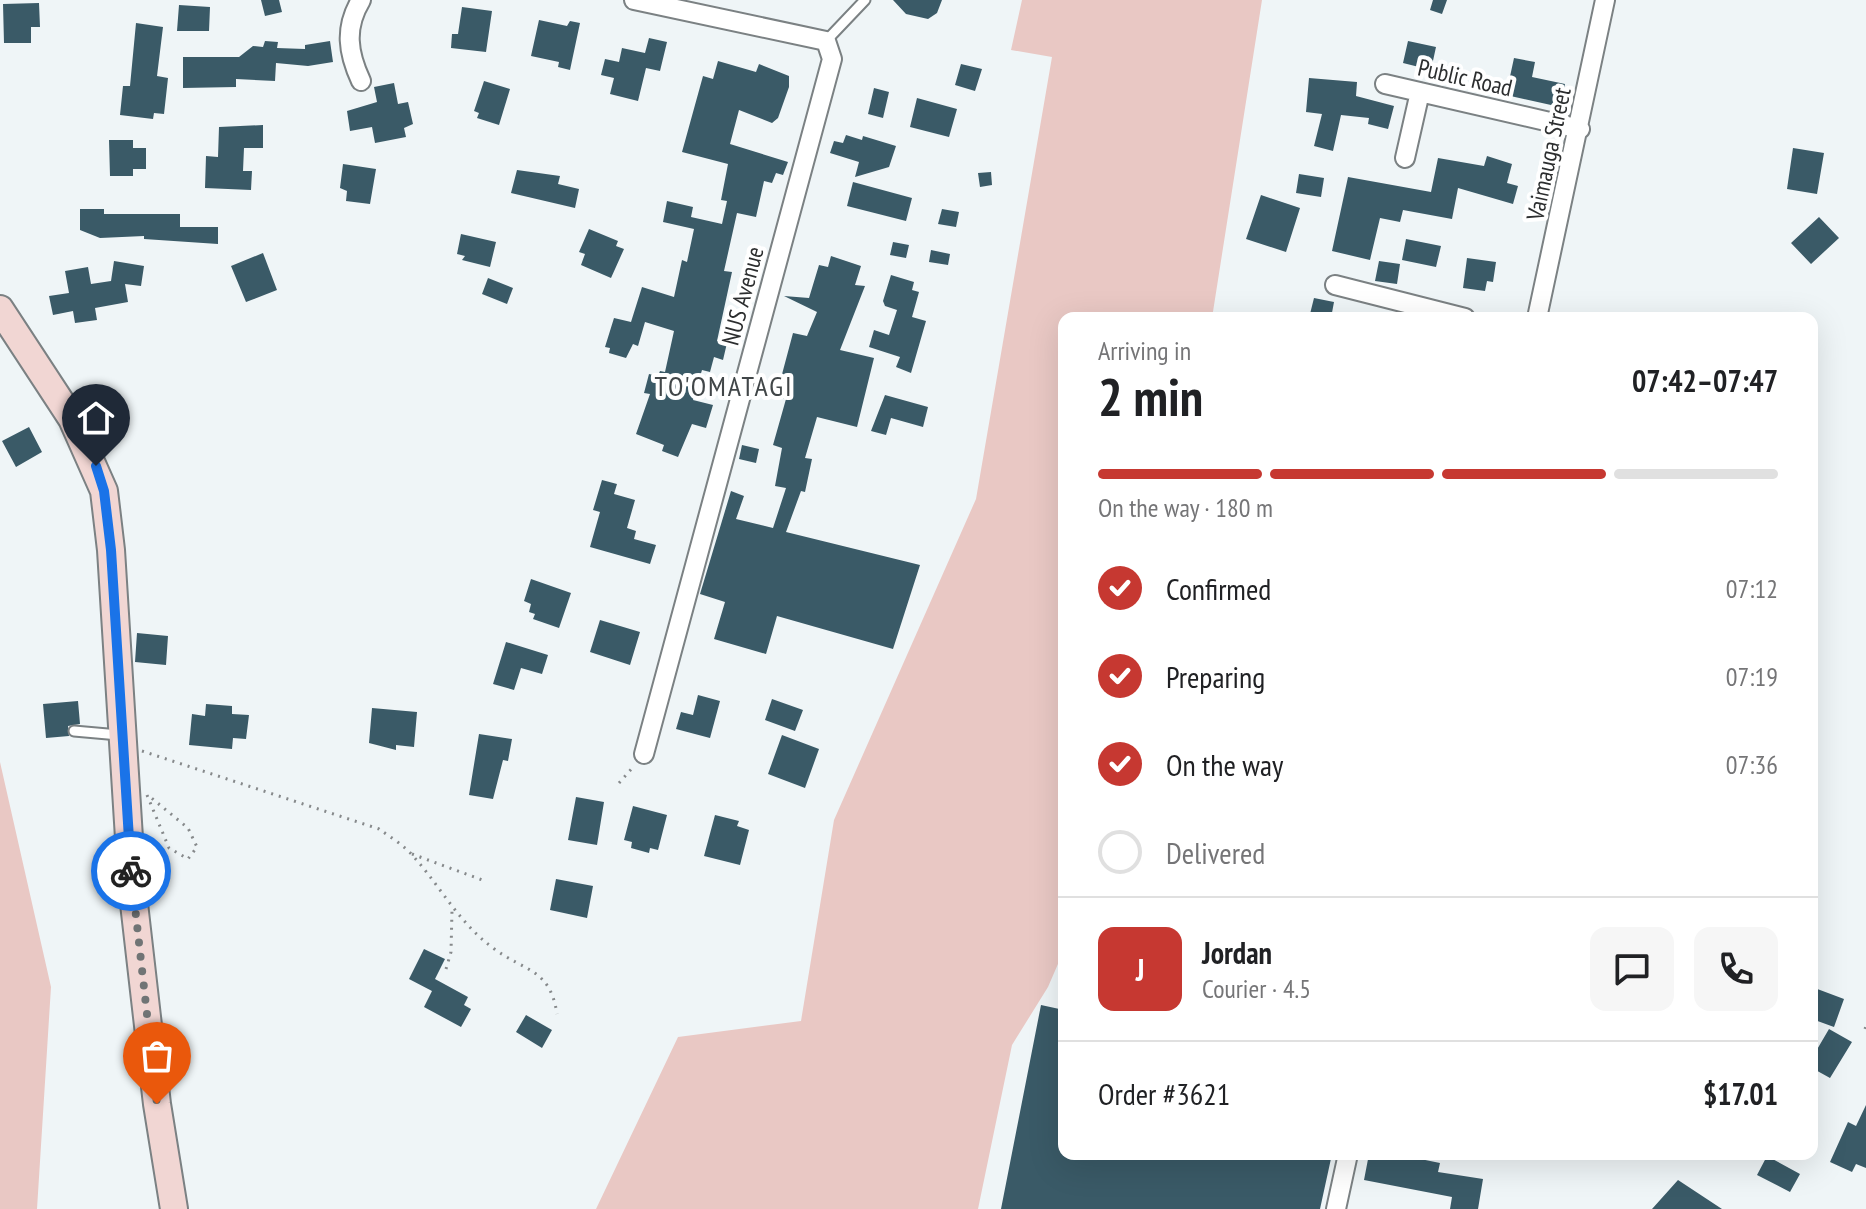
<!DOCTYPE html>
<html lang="en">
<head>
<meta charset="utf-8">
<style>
  body { margin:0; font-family:"PT Sans Narrow",sans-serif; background:#f6f6f6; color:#202124; height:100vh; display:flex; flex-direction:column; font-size:30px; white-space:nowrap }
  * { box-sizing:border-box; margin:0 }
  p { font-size:26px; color:#757577 }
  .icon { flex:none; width:44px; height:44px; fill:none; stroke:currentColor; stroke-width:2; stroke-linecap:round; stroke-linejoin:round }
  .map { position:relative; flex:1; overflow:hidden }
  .panel { position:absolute; left:1058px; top:312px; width:760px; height:848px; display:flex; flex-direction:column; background:#fff; border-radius:16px; box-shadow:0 8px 32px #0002 }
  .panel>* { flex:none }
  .pin { position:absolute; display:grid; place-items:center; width:68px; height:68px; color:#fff; margin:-82px -34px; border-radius:50% 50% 50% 0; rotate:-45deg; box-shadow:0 0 8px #0007 }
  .pin .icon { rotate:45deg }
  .courier { position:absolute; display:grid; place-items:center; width:80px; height:80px; margin:-40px; border:6px solid #1a73e8; border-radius:50%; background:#fff; color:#222; box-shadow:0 2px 10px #0007 }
  .head em { font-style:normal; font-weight:800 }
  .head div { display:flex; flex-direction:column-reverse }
  .head { display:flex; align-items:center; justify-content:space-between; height:136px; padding:0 40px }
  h1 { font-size:52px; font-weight:800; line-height:60px }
  .bar { display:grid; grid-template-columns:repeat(4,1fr); gap:12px 8px; align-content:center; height:96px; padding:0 40px }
  .bar i { height:10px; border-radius:6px; background:#e0e0e0 }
  .bar .on { background:#c63831 }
  .bar p { grid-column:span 4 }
  .line { display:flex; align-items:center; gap:20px; padding:0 40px; border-top:2px solid #e0e0e0 }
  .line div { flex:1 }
  .round { display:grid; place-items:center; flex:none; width:84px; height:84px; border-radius:16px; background:#f6f6f6 }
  ol { padding:0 40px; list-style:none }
  li { display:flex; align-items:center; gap:24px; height:88px }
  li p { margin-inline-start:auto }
  li .icon { padding:8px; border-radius:50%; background:#c63831; color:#fff; stroke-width:4 }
  li:last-child { color:#757577 }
  li i { width:44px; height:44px; border:4px solid #e0e0e0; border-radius:50% }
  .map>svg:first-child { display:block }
  .green { fill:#e9c8c4 }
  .building { fill:#3a5a67 }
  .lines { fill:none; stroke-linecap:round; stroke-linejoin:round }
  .lane-casing { stroke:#7b8183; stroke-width:13 }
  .street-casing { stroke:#7b8183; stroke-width:22 }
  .secondary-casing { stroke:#7b8183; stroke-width:30 }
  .path { stroke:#86898b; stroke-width:3; stroke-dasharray:2 6; stroke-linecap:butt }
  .lane { stroke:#fff; stroke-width:9 }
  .street { stroke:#fff; stroke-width:18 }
  .secondary { stroke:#f1d6d3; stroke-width:26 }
  .done { stroke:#707475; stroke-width:8; stroke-dasharray:0 14.4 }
  .route { stroke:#1a73e8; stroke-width:10 }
  .labels { text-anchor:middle; stroke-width:8; stroke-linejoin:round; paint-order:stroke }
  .street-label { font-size:24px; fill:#2c2e2f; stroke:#fff }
  .quarter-label { font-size:28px; letter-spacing:2px; fill:#414648; stroke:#fff }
</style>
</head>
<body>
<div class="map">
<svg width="1866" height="1209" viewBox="0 0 1866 1209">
  <rect width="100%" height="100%" fill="#eff5f7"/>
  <path class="green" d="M1022,0H1262L1212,318H1064V950L1048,987L1012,1045L978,1209H596L678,1037L801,1021L834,820L976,499L1052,57L1011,50Z
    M0,762L51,987L37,1209H0Z"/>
  <path class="building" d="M261,0H279L282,12L265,16Z
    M893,0H942L937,13L928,19L906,14Z
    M1433,0H1447L1442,14L1430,10Z
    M39,3L40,27H31V43H4L3,4Z
    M179,5L210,7L209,31H177Z
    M462,7L492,11L486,52L451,48L452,34H458Z
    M539,20L567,26L570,21L580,23L570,70L558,67L559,62L531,56Z
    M136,23L163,27L157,76L168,78L164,114L154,113L153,119L120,115L123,86H130Z
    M649,38L667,42L660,71L646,68L638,101L610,94L614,78L601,75L605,59L619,62L622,48L645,53Z
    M265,41L278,42L277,48L305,49V45L330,41L333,62L308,66L276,63L275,81L236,79V87L183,88V57H239L253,46L263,47Z
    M1408,41L1436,47L1431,70L1403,63Z
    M1514,58L1535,62L1532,77L1565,84L1560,107L1506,95Z
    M718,61L756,72L759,64L789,76V87L778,118L772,123L739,110L730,144L788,162L783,175L776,173L772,183L764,181L756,217L737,213L724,271L732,272L717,341L727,343L723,360L714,357L710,372L702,370L693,400L713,405L706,428L692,424L678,457L662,451L664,445L636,434L650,394L644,393L649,374L658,376L660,371L665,372L674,331L645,322L638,346L633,344L626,358L609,353L610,348L605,347L614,318L631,322L642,287L674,297L682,260L687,262L694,229L663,222L667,201L693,207L691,217L722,224L727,201L721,200L728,164L682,152L703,76L713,79Z
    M961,64L982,69L975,91L955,85Z
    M1309,78L1357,82L1356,96L1394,106L1388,129L1368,124L1369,118L1341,115L1333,151L1314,146L1322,114L1306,112Z
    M484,81L510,89L499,125L477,118L479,113L474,111Z
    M394,83L398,104L408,102L413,124L404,128L406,137L375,143L372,127L350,131L347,111L377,102L374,87Z
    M874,88L889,92L883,118L868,114Z
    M917,98L957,109L949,137L910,127Z
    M263,125V148H244L243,171H252L251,190L205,188L206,156L218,157L219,127Z
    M846,135L862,140L863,136L896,146L889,167L855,177L859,162L830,153L834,141L843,143Z
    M109,140H133V148H146V169H133V176H110Z
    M1793,148L1824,153L1817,194L1787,189Z
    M1487,156L1512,164L1507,183L1518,186L1513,204L1458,188L1452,219L1403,210L1400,222L1380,218L1370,260L1332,251L1348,177L1431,192L1438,158L1484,166Z
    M343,164L376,169L370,204L346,201L347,191L340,188Z
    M517,170L560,176L558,184L579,189L575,208L511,193Z
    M991,172L992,185L980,187L978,173Z
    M1299,174L1324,178L1321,197L1296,193Z
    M853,182L912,198L906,221L847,206Z
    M1261,195L1300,208L1286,252L1246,239Z
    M80,209H104V214H180V227H218V244L144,239V236L100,238L80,230Z
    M942,209L959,212L956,227L938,224Z
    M1819,217L1839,238L1811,264L1791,243Z
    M589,229L618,241L616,246L624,249L611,278L581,265L585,254L579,252Z
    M461,234L496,242L490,267L462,260L465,256L457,254Z
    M1406,239L1441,246L1436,267L1402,260Z
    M893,242L909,245L906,258L890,255Z
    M931,250L950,254L948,265L929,262Z
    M263,253L277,290L246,302L231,266Z
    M831,256L861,266L855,285L865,286L840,350L874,358L857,427L817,417L805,458L812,459L805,492L801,491L786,532L920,565L893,649L777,616L766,654L714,639L725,602L700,594L731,491L744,496L736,519L773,528L786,488L775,486L782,448L773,445L786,399L770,394L775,377L781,378L793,333L807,336L817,312L784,296L809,298L819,265L828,267Z
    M1467,258L1496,262L1493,282L1487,281L1485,291L1463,288Z
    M114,261L144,266L141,286L125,284L128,302L95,308L97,320L75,323L73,311L53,315L49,296L69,293L65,271L88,267L91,284L111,281Z
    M1379,261L1400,264L1397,284L1375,281Z
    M891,275L914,282L912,290L919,292L912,317L926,321L911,373L896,367L900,357L869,347L874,330L889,335L897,310L885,306L883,301Z
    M488,278L513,288L507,304L482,294Z
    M1314,298L1334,302L1331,318H1309Z
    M885,395L928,407L923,427L891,418L886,435L871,431Z
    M29,427L42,452L16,467L2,441Z
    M742,445L759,449L756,463L739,459Z
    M602,480L617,484L614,494L635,500L627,528L636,531L634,539L656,545L650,564L590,547L600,512L593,510Z
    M531,579L571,593L559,628L533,619L535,614L529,612L531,604L524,601Z
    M600,620L640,632L630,665L590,652Z
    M137,633L168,636L166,665L135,662Z
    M506,642L548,655L542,674L521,668L514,690L493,684Z
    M698,695L720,701L710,738L676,729L681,712L693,715Z
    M772,699L803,710L795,731L765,720Z
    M78,701L80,724L68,726L69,736L46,738L43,704Z
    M206,704L232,706V714L249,715L246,739L233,738L232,749L189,745L192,714L205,716Z
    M372,708L417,712L414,747L396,745V750L369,743Z
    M479,734L512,739L508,761L503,760L493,799L469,795Z
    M782,735L819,749L805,788L768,774Z
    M576,797L604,802L597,845L568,840Z
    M633,806L667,815L658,850L650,848L649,853L631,848L632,842L624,840Z
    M715,815L739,821L737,826L749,830L740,865L704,856Z
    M556,879L593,886L587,918L550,910Z
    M424,949L445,959L435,979L468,997L464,1005L471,1009L461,1027L424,1007L432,991L409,979Z
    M1812,987L1844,999L1834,1027L1812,1019Z
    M1041,1005L1064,1010V1154H1332L1320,1209H1001Z
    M526,1015L552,1030L542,1048L516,1032Z
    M1829,1029L1852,1042L1830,1078L1812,1068V1058Z
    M1866,1105V1168L1856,1164L1852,1172L1830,1162L1848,1122L1856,1126Z
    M1369,1154H1396L1440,1163L1438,1172L1483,1179L1478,1209H1450L1452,1197L1364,1180Z
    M1767,1156L1800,1174L1790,1192L1757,1175Z
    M1678,1180L1722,1209H1652Z"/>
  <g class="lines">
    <g class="lane-casing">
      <path id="lane" d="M826,41L865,0
        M74,731L119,735"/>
    </g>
    <g class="street-casing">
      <path id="street" d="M361,0C344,28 348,53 361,81
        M634,0L826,41L832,59L644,754
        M1385,84L1580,129
        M1405,158L1420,92
        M1335,285L1465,318
        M1537,318L1605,0
        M1336,1209L1348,1154"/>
    </g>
    <g class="secondary-casing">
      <path id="secondary" d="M0,309L72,419L104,491L111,550L132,886L157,1104L174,1209"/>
    </g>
    <path class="path" d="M142,751L379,829C390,837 404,845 413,856C441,887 458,922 493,948C525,972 550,968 557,1014
      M619,783L634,766
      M147,795L169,848L188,859L197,847L188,828L149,796
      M412,854L485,881
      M446,969L451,952L452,910
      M1865,1029L1866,1026"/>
    <use href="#lane" class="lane"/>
    <use href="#street" class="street"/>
    <use href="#secondary" class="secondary"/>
  </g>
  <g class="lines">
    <path class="done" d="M131,871L157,1104"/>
    <path class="route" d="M96,466L104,491L111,550L131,871"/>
  </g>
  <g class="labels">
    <g class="street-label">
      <text transform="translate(1465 78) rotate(13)" y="8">Public Road</text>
      <text transform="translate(1549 154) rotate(-78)" y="8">Vaimauga Street</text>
      <text transform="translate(743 296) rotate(-75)" y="8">NUS Avenue</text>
    </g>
    <g class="quarter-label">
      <text x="724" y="396">TO'OMATAGI</text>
    </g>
  </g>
</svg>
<div class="pin" style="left:157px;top:1104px;background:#ea580c"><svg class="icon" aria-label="bag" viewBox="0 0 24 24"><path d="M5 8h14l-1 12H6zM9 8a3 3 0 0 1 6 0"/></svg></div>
<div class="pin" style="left:96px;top:466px;background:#1f2937"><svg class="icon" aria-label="home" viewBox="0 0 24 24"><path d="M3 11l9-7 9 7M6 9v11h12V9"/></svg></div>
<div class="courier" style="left:131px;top:871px"><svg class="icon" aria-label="bike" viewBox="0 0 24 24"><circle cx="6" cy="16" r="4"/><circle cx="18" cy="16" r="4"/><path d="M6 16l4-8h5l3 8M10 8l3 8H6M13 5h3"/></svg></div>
<section class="panel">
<div class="head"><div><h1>2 min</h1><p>Arriving in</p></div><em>07:42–07:47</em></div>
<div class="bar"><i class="on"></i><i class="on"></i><i class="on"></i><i></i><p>On the way · 180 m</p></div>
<ol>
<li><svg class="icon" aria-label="check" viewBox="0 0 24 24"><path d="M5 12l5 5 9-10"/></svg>Confirmed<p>07:12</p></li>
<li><svg class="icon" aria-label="check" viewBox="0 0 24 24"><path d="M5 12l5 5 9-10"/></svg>Preparing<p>07:19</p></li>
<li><svg class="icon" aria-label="check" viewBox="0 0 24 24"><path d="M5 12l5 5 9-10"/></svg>On the way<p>07:36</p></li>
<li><i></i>Delivered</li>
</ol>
<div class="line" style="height:144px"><b class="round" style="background:#c63831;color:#fff">J</b><div><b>Jordan</b><p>Courier · 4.5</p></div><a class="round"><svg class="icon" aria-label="chat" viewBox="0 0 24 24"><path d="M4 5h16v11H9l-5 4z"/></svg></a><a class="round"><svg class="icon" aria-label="phone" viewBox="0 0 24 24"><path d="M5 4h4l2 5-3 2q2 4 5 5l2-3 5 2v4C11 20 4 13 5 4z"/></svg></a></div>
<div class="line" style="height:104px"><div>Order #3621</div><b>$17.01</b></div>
</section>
</div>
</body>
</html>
